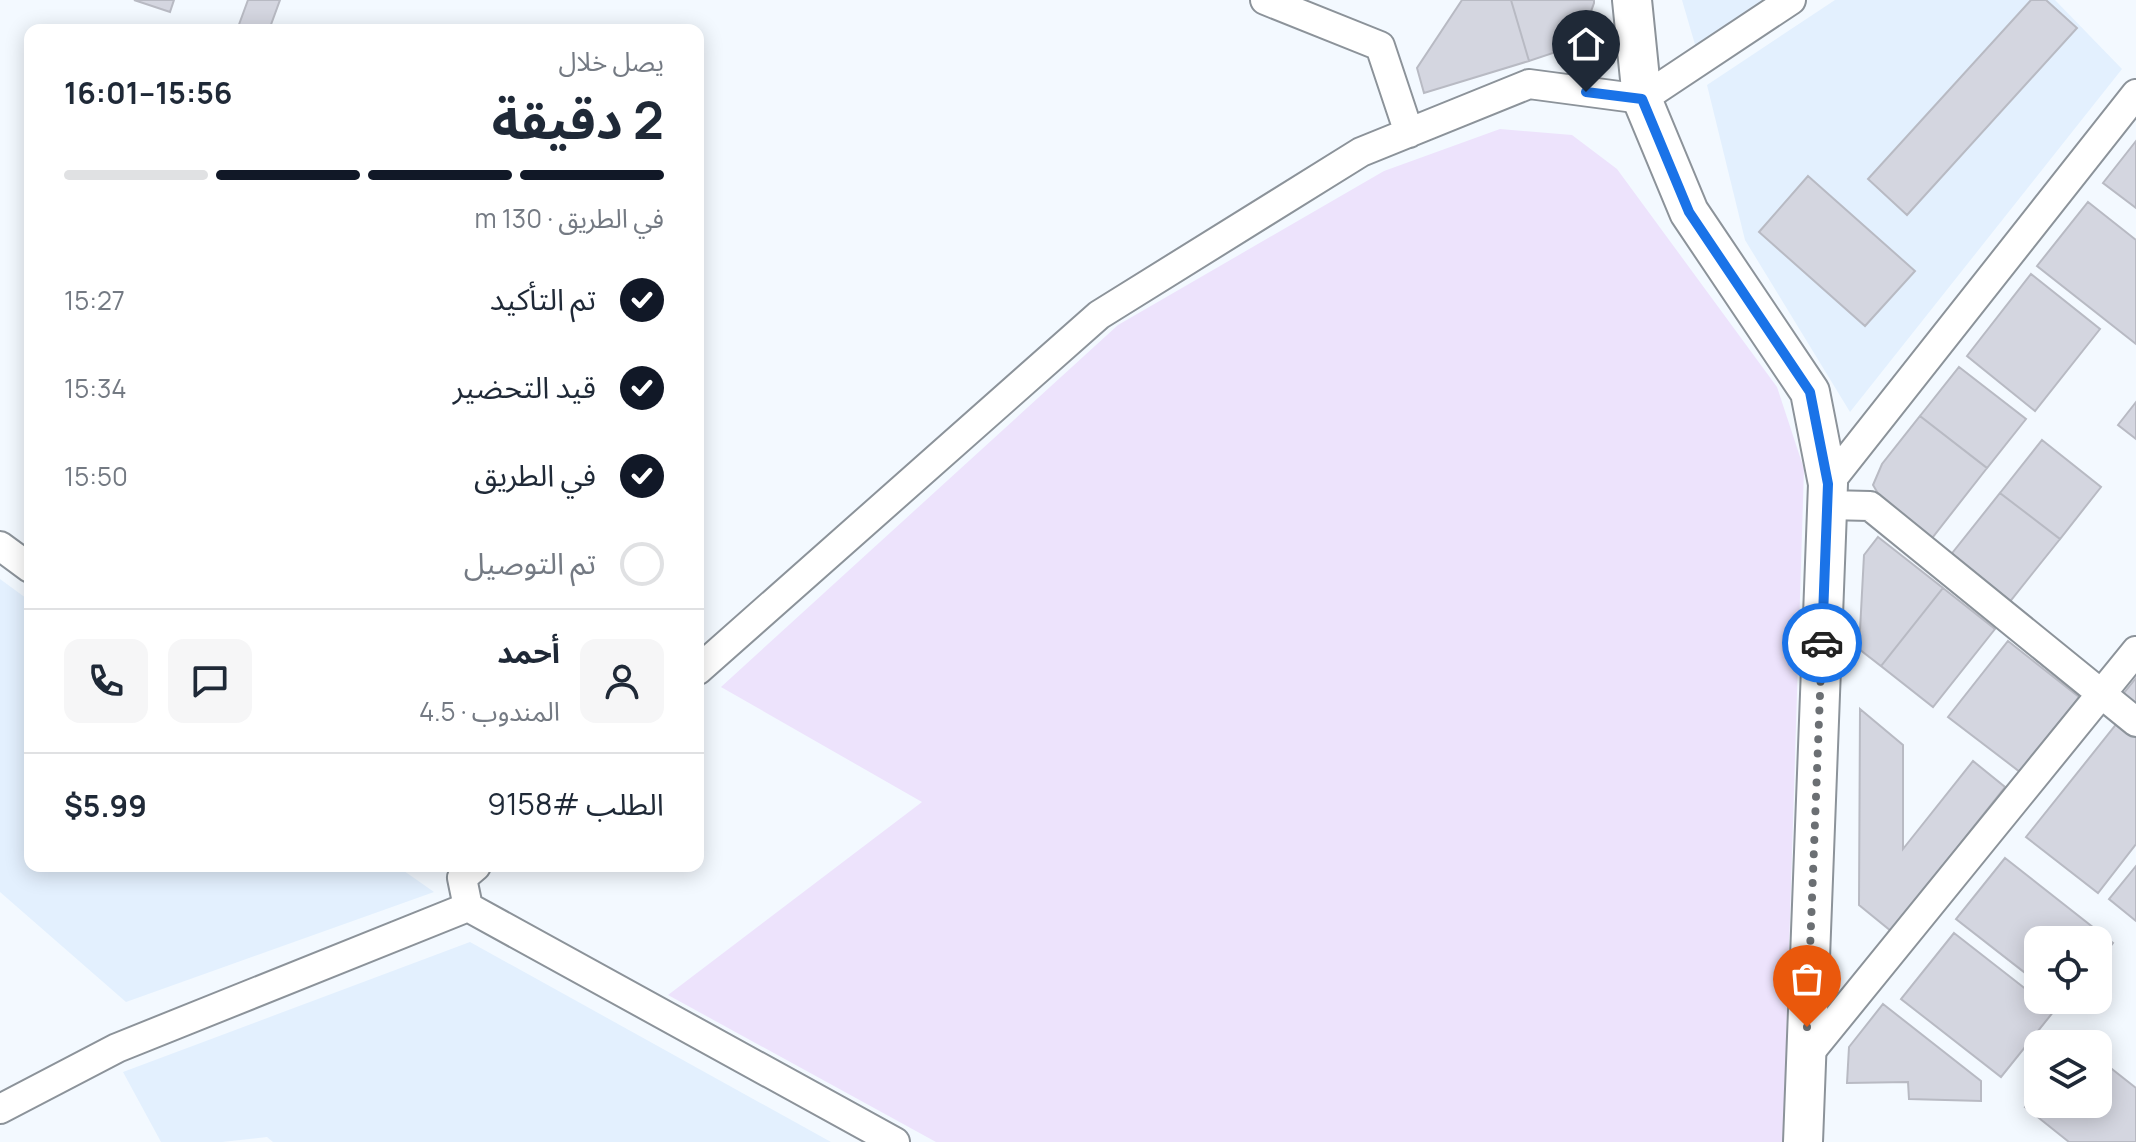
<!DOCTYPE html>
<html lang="ar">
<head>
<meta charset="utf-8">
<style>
  body { margin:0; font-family:Manrope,"Noto Sans Arabic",sans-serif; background:#f6f6f7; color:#1f2937; direction:rtl; height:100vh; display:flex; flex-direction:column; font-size:30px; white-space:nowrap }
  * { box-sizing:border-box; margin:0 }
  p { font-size:26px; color:#747a83 }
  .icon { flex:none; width:44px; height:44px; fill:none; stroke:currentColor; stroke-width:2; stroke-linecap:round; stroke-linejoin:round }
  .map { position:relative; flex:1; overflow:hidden; direction:ltr }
  .panel { position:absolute; left:24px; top:24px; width:680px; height:848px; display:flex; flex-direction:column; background:#fff; border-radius:16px; box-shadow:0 4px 20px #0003; direction:rtl }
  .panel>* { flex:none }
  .buttons { position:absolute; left:2024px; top:926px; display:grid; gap:16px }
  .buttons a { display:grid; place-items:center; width:88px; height:88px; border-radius:16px; background:#fff; box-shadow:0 4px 20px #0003; font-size:40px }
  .pin { position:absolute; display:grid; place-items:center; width:68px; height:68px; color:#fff; margin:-82px -34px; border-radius:50% 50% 50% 0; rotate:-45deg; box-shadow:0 0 8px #0007 }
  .pin .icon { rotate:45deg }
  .courier { position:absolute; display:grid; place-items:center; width:80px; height:80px; margin:-40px; border:6px solid #1a73e8; border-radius:50%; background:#fff; color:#222; box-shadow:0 2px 10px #0007 }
  .head em { font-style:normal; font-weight:700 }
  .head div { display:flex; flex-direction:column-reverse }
  .head { display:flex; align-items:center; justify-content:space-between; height:136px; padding:0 40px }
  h1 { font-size:52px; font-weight:700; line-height:60px }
  .bar { display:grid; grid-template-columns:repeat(4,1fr); gap:12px 8px; align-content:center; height:96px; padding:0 40px }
  .bar i { height:10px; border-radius:6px; background:#e0e1e3 }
  .bar .selected { background:#111827 }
  .bar p { grid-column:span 4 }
  .line { display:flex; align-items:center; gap:20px; padding:0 40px; border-top:2px solid #e0e1e3 }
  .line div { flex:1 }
  .round { display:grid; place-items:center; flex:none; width:84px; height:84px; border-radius:16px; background:#f6f6f7 }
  ol { padding:0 40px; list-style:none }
  li { display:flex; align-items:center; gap:24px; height:88px }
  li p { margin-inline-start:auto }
  li .icon { padding:8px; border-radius:50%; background:#111827; color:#fff; stroke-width:4 }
  li:last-child { color:#747a83 }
  li i { width:44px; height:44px; border:4px solid #e0e1e3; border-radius:50% }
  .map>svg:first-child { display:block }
  .built { fill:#e3f0fe }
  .green { fill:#ede3fc }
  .building { fill:#d4d6e0; stroke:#b8bac3; stroke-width:2 }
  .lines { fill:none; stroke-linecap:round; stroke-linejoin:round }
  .street-casing { stroke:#8c939a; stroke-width:32 }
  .secondary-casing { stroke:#8c939a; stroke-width:42 }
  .street { stroke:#fff; stroke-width:28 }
  .secondary { stroke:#fff; stroke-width:38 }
  .done { stroke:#6b6f73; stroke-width:8; stroke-dasharray:0 14.4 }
  .route { stroke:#1a73e8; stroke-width:10 }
</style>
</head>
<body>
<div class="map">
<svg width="2136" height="1142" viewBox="0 0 2136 1142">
  <rect width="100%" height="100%" fill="#f3f9ff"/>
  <path class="built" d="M1682,0H1765L1696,48Z
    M1835,0H2055L2122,69L1850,412L1745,240L1707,85Z
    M0,579L30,601V866H397L434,892L126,1002L0,892Z
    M470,942L831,1142H273L267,1137L222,1142H161L123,1072Z"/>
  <path class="green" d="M1500,129L1572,135L1617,169L1777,387L1804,469L1783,1142H936L668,995L922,802L721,687L1118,325L1384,171Z"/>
  <path class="building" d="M134,0H174L170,12Z
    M248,0H280L269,30H237Z
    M1462,0H1511L1529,61L1424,93L1417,68Z
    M1511,0H1594V3L1585,28L1568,48L1529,61Z
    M2031,0H2046L2077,28L1907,215L1868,179Z
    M2136,141V208L2103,183Z
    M1808,176L1915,271L1865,326L1759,232Z
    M2088,202L2136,240V344L2037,266Z
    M2031,274L2100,329L2035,411L1967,356Z
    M1959,367L2026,419L1987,468L1920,416Z
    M2136,402V439L2118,425Z
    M1920,416L1987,468L1929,542L1886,507L1873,485L1882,464Z
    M2042,440L2101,487L2060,539L2000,493Z
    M2000,493L2060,539L2008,604L1949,557Z
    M1878,537L1943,588L1881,666L1859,649L1864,555Z
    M1943,588L1995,629L1933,707L1881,666Z
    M2008,641L2079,697L2020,772L1948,717Z
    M2136,678V705L2123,694Z
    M1860,709L1903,745V849L1973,761L2005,787L1891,931L1859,905Z
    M2118,722L2136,737V844L2098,893L2026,837Z
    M2005,858L2113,943L2098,963V940H2038V983L1956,919Z
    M2136,866V921L2109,899Z
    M1954,933L2054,1011L2001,1077L1901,999Z
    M1883,1004L1981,1081V1101L1909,1099L1908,1082L1847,1083L1849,1047Z
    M2098,1058L2136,1088V1142H2069L2025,1107L2038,1091V1104H2098Z"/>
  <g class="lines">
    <g class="street-casing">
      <path id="street" d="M1265,0L1380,46L1409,133
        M1828,484L2136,94
        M1828,505L1870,506L2136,722
        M0,546L30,568
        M698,670L1099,315L1361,152L1529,84L1642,99L1791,0
        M468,907L462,878L476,866
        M1806,1057L2136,651
        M0,1109L117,1048L468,907L895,1142"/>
    </g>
    <g class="secondary-casing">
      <path id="secondary" d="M1632,0L1642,99L1689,212L1810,392L1828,484L1803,1142"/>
    </g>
    <use href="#street" class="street"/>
    <use href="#secondary" class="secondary"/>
  </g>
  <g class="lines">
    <path class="done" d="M1807,1027L1822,643"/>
    <path class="route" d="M1586,92L1642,99L1689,212L1810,392L1828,484L1822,643"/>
  </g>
</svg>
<div class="buttons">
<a><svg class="icon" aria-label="locate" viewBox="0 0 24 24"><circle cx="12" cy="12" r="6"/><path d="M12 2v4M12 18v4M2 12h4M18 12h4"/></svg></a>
<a><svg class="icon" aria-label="layers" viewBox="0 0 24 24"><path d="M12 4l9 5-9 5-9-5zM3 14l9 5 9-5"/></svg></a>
</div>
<div class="pin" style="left:1807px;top:1027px;background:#ea580c"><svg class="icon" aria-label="bag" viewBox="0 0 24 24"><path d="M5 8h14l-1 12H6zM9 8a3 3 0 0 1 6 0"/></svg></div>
<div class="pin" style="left:1586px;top:92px;background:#1f2937"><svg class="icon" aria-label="home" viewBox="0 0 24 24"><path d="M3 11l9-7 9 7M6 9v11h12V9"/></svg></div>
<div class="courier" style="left:1822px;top:643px"><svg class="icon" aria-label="car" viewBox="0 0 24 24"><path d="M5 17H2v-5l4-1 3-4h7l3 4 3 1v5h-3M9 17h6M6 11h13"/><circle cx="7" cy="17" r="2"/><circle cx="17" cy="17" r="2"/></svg></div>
<section class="panel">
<div class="head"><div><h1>2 دقيقة</h1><p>يصل خلال</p></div><em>15:56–16:01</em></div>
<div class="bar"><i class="selected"></i><i class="selected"></i><i class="selected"></i><i></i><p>في الطريق · 130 m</p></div>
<ol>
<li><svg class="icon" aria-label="check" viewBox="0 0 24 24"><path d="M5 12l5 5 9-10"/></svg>تم التأكيد<p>15:27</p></li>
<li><svg class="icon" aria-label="check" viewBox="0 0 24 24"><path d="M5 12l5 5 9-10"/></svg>قيد التحضير<p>15:34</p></li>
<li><svg class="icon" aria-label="check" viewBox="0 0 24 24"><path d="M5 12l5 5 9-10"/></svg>في الطريق<p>15:50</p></li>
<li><i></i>تم التوصيل</li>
</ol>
<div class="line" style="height:144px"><a class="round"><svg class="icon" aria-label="person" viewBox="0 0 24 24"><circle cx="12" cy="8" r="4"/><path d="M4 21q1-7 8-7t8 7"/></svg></a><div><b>أحمد</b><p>المندوب · 4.5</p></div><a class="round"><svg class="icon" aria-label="chat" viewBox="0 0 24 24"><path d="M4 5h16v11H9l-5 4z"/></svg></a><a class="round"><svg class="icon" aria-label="phone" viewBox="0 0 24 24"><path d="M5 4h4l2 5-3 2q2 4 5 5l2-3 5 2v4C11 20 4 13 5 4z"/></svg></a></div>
<div class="line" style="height:104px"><div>الطلب #9158</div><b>$5.99</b></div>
</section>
</div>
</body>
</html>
